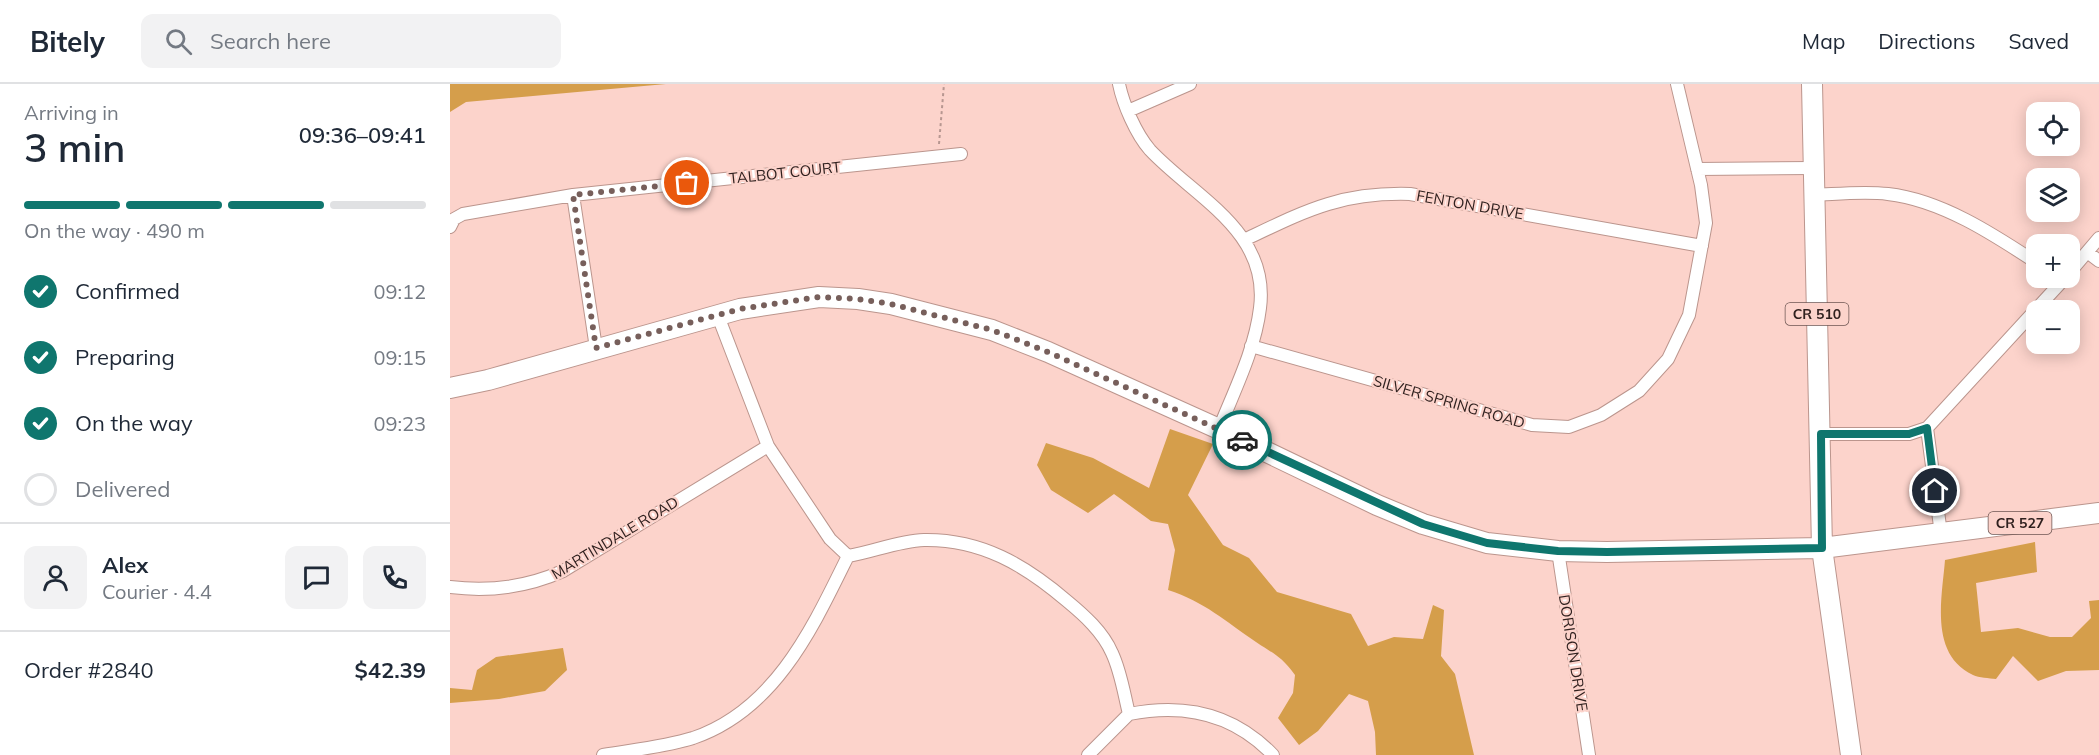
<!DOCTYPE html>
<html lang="en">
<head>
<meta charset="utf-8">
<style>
  body { margin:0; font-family:Mulish,sans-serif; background:#f2f2f3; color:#1f2937; height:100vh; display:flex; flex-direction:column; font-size:22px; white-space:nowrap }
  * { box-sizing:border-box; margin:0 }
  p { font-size:20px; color:#747a83 }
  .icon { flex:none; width:33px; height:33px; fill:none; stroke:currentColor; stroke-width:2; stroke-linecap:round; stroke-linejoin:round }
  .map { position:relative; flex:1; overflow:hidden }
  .side { display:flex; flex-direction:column; background:#fff; width:450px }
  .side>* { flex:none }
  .controls { position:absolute; left:1576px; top:18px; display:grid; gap:12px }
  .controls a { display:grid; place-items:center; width:54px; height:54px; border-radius:12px; background:#fff; box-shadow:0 3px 15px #0003; font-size:30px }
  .pin { position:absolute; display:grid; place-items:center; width:51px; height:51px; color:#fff; margin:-26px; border:3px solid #fff; border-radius:50%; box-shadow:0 2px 6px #0007 }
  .courier { position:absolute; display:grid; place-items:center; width:60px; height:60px; margin:-30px; border:4px solid #0f766e; border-radius:50%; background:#fff; color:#222; box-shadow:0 2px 8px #0007 }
  .headline em { font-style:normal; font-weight:600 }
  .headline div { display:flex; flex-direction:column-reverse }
  .headline { display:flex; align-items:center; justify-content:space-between; height:102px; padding:0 24px }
  h1 { font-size:39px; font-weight:600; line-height:45px }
  .bar { display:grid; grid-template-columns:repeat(4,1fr); gap:9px 6px; align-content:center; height:72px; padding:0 24px }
  .bar i { height:8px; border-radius:4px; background:#e0e1e3 }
  .bar .active { background:#0f766e }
  .bar p { grid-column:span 4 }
  .line { display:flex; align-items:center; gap:15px; padding:0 24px; border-top:2px solid #e0e1e3 }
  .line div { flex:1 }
  .round { display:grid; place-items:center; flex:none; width:63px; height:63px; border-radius:12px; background:#f2f2f3 }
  ol { padding:0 24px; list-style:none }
  li { display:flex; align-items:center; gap:18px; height:66px }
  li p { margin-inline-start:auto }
  li .icon { padding:6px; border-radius:50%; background:#0f766e; color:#fff; stroke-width:4 }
  li:last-child { color:#747a83 }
  li i { width:33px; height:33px; border:3px solid #e0e1e3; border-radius:50% }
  header { display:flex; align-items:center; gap:36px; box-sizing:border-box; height:84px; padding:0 30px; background:#fff; border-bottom:2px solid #e0e1e3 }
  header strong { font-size:28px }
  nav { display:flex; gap:33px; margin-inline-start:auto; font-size:21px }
  .search { width:420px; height:54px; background:#f2f2f3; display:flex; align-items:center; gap:15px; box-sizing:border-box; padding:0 21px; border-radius:12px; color:#747a83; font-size:22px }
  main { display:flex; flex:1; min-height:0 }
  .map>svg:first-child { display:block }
  .forest { fill:#d59e4b }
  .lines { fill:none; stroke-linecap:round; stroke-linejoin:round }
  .street-casing { stroke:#bb958d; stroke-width:14 }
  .primary-casing { stroke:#bb958d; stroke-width:22 }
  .path { stroke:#b79791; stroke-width:2; stroke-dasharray:3 3; stroke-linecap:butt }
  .street { stroke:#fff; stroke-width:12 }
  .primary { stroke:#fff; stroke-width:20 }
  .done { stroke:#775f5b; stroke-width:6; stroke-dasharray:0 10.8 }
  .route { stroke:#0f766e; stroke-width:8 }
  .labels { text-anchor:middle; stroke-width:4.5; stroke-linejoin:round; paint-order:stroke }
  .shield { fill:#fcd3cb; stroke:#6d5653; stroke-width:1.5 }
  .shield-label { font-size:14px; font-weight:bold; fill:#30211f }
  .street-label { font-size:15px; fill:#30211f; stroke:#fcd3cb }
</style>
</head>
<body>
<header>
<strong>Bitely</strong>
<div class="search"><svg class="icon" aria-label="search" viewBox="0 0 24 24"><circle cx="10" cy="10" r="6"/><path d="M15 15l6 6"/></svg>Search here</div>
<nav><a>Map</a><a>Directions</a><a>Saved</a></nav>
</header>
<main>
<section class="side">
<div class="headline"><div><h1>3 min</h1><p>Arriving in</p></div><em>09:36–09:41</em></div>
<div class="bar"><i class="active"></i><i class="active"></i><i class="active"></i><i></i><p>On the way · 490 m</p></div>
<ol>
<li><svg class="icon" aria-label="check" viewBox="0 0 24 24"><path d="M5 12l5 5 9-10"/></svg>Confirmed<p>09:12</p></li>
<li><svg class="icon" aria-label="check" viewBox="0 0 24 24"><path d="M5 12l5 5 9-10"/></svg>Preparing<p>09:15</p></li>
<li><svg class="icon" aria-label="check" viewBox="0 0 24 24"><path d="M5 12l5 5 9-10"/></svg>On the way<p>09:23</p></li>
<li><i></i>Delivered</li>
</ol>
<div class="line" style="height:108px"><a class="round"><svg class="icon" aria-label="person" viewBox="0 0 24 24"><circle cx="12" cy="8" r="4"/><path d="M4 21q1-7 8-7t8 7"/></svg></a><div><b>Alex</b><p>Courier · 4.4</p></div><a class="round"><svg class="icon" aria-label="chat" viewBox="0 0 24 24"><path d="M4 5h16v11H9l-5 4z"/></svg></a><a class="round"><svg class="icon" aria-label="phone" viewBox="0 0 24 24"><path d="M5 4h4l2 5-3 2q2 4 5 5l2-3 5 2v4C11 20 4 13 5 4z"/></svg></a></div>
<div class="line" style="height:78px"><div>Order #2840</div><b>$42.39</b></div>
</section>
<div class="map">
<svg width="1649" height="671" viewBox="0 0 1649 671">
  <rect width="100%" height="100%" fill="#fcd3cb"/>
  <path class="forest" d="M0,0H216L16,18L0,28Z
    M720,345L763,360L738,411L773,461L799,474L827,508L901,530L918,562L944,553L973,555L983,521L994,526L991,572L1005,590L1024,671H926L925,648L918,617L899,610L868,647L849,661L828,634L843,609L845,591C830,571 825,571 806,558C775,537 755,518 718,506L725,466L718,440L701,437L664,410L638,429L601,406L587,381L596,359L643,374L699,404Z
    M1585,458L1587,488L1526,499L1531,548L1568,544L1600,553H1622L1641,534L1639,517L1649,516V586L1616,587L1588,597L1563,572L1546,595C1539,594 1529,594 1523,591C1479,570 1492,514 1495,476Z
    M113,564L117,586L95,607L49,615L0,619V604L22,606L27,586L46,573Z"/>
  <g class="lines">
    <g class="street-casing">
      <path id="street" d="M669,0C673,20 686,50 700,66C744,113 820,147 810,224C805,266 784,307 769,345
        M678,27L740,0
        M1247,85L1363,84
        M123,111L146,264
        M1364,111C1388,110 1414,107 1438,110C1491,116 1543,150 1587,179
        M0,143L4,135L13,130L123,111L511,70
        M794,156C855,127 890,108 960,110L1252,162
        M1637,168L1649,177
        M1620,188L1649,154
        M268,232L318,362L380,455L398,472
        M801,262L1082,341L1119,343L1151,331L1189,307L1218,275L1239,231L1256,139L1251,101L1227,0
        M1477,344L1491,450
        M1371,350H1459L1477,344L1615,194
        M1108,467L1139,671
        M398,472C423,468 448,457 474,456C531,455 575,481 617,517C634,531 653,548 662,569C671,588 674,610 679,630L638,671
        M0,503C39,508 77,503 113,487L318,362
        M679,630C734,619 783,629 823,671
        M153,671C182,666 214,663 243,654C325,626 362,545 398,472"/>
    </g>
    <g class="primary-casing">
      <path id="primary" d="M1362,0L1372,464L1401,671
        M0,304L38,296L290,225L369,213L408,215L441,220L542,246L598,268L769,345L927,421L973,440L1037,459L1108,467L1157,468L1372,464L1649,429"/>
    </g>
    <path class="path" d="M489,60L494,0"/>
    <use href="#street" class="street"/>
    <use href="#primary" class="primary"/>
  </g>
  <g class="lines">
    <path class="done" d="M237,99L123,111L146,264L290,225L369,213L408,215L441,220L542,246L598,268L792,356"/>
    <path class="route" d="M792,356L973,440L1037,459L1108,467L1157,468L1372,464L1371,350H1459L1477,344L1485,407"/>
  </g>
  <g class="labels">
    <g class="shield">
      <rect x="1335.5" y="219" width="63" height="22" rx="4.5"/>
      <rect x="1538.5" y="428" width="63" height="22" rx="4.5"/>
    </g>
    <g class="shield-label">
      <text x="1367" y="235">CR 510</text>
      <text x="1570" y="444">CR 527</text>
    </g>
    <g class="street-label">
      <text transform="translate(335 89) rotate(-6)" y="5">TALBOT COURT</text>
      <text transform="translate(1020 121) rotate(10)" y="5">FENTON DRIVE</text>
      <text transform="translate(999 318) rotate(16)" y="5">SILVER SPRING ROAD</text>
      <text transform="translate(165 454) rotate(-31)" y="5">MARTINDALE ROAD</text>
      <text transform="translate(1123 569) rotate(81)" y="5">DORISON DRIVE</text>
    </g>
  </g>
</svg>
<div class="controls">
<a><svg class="icon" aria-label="locate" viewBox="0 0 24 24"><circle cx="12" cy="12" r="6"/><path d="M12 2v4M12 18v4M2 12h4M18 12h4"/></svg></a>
<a><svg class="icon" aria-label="layers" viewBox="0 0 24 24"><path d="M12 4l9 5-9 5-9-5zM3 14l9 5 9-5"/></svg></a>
<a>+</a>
<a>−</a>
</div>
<div class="pin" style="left:237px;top:99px;background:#ea580c"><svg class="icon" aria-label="bag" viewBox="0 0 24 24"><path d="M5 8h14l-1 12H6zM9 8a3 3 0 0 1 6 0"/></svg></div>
<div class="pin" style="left:1485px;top:407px;background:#1f2937"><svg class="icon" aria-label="home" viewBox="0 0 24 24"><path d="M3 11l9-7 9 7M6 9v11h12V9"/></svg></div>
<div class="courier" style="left:792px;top:356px"><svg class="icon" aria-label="car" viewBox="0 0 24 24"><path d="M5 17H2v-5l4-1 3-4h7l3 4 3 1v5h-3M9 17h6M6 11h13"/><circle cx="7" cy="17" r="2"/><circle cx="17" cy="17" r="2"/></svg></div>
</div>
</main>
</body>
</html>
